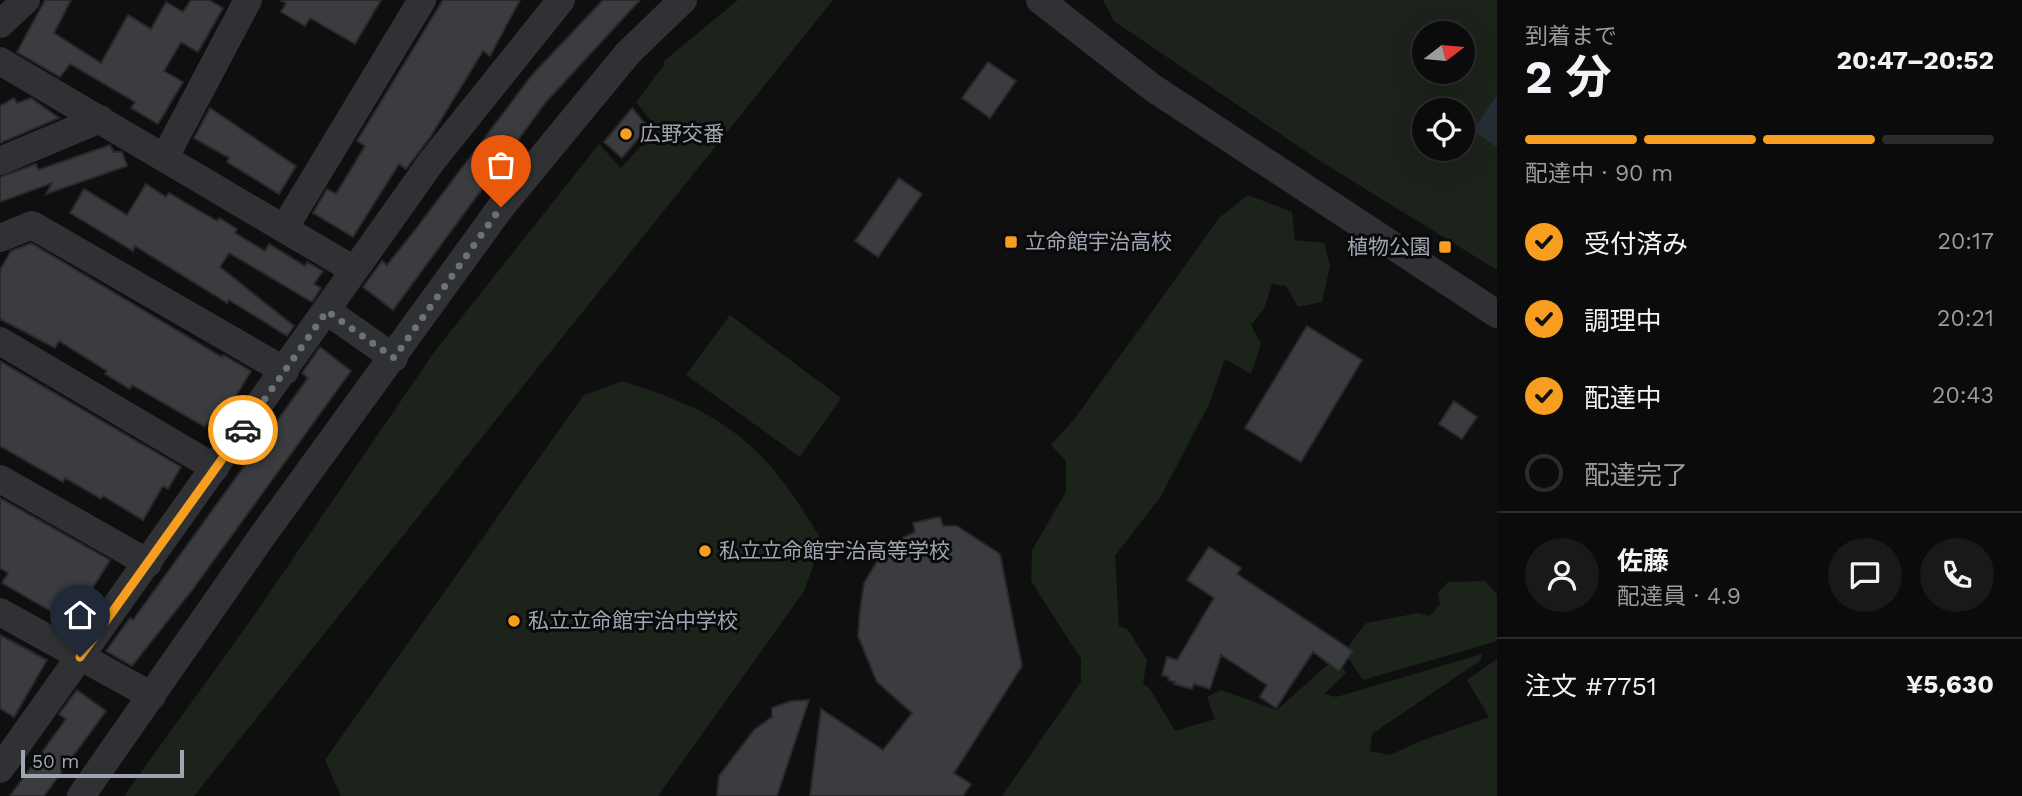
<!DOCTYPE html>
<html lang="ja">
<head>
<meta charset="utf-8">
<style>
  body { margin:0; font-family:"Work Sans","Noto Sans JP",sans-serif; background:#19191a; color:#f1f3f6; height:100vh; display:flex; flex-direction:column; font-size:26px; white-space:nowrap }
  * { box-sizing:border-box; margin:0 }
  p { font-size:23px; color:#9a9b9d }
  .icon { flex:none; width:38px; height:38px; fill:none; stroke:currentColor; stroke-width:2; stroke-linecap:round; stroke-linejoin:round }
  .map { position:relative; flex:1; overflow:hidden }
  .panel { display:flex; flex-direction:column; background:#0b0b0c; width:525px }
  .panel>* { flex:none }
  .needle { width:46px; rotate:74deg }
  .buttons { position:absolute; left:1412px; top:21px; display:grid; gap:14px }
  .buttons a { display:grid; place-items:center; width:63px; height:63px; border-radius:50%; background:#0b0b0c; box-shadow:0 7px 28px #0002,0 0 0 2px #2b2b2d; font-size:35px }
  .scale { position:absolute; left:21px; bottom:18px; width:163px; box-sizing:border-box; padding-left:7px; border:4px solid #9fa6b2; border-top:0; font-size:19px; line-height:24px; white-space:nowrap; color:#9fa6b2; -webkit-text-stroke:5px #0a0a0b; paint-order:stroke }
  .pin { position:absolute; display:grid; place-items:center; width:60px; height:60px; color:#fff; margin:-72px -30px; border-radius:50% 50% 50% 0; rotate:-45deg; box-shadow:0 0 7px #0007 }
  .pin .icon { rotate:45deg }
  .courier { position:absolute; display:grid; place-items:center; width:70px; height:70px; margin:-35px; border:5px solid #f79e20; border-radius:50%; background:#fff; color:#222; box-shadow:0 2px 9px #0007 }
  .head em { font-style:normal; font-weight:700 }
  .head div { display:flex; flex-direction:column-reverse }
  .head { display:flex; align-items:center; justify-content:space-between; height:119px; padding:0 28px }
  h1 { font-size:46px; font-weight:700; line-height:52px }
  .bar { display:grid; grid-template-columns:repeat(4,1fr); gap:10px 7px; align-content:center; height:84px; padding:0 28px }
  .bar i { height:9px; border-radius:5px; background:#2b2b2d }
  .bar .current { background:#f79e20 }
  .bar p { grid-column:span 4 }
  .line { display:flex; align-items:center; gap:18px; padding:0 28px; border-top:2px solid #2b2b2d }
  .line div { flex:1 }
  .round { display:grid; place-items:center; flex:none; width:74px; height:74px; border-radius:37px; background:#19191a }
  ol { padding:0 28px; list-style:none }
  li { display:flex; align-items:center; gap:21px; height:77px }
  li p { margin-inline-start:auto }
  li .icon { padding:7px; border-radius:50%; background:#f79e20; color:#111; stroke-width:4 }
  li:last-child { color:#9a9b9d }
  li i { width:38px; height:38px; border:4px solid #2b2b2d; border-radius:50% }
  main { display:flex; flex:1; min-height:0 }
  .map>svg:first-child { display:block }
  .green { fill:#1b231b; fill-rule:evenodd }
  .water { fill:#252e34 }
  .building { fill:#3b3c40; stroke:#29292c; stroke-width:2 }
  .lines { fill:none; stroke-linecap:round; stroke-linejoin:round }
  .minor { stroke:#303135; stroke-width:28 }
  .done { stroke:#6d7179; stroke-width:7; stroke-dasharray:0 12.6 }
  .route { stroke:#f79e20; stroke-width:9 }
  .poi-dot { fill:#f79e20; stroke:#0a0a0b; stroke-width:2.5 }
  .labels { text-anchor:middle; stroke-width:6; stroke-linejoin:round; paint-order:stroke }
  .poi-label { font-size:21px; fill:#9fa6b2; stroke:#0a0a0b; text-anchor:start }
</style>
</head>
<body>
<main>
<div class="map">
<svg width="1497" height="796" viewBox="0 0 1497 796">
  <rect width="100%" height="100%" fill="#0f0f10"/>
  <path class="green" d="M738,0H833L194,796H124L257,611L435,351L599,144L621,168L657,128L636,102L664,65V61Z
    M1103,0H1497V270L1320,161L1114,21ZM1424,33H1463V72H1424ZM1424,110H1463V149H1424Z
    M1248,195L1292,212L1295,240L1324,243L1330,266L1322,302L1298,307L1286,286L1272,284L1264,309L1251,325L1261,344L1251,374L1225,359L1209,404L1161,496L1115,556L1119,626L1128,630L1147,660L1143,684L1150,689L1175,731L1215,719L1207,697L1221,690L1277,710L1327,665H1341L1346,673L1324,694L1336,697L1482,654L1481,660L1372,734L1370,751L1390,755L1418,742L1489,717L1467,680L1497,659V796H1002L1081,682V659L1031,581L1032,550L1066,492V461L1051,445L1076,417L1219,218Z
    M730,315L841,398L800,457L686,375Z
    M622,381C729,414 765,445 822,541L804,591L658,796H341L325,760L584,395Z
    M1485,581L1497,594V641L1363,680L1344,652L1366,623L1418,613L1430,616L1440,604L1438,593L1448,582Z"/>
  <path class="water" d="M1497,95V147L1473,131Z"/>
  <path class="building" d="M45,0H71L54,33L101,63L128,15L151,29L166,2L183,12L191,0H209L223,8L198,52L181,42L164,71L183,82L158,124L131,108L135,102L70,64L60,77L17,52Z
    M280,0H381L355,44L310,18L305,26L281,12L286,3Z
    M443,0H520L490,56L483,51L431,136L406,169L399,164L353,237L313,213L327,189L336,194L365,146L357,141Z
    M603,0H640L546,102L393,310L363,287L382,261L387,265L415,230L532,75Z
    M988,62L1016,81L990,118L962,98Z
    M14,98L17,103L31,98L59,118L0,143V106Z
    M210,108L296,166L279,194L227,162L229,158L194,138Z
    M632,108L648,127L622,158L604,142Z
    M110,145L114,152H122L127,166L46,194L52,183L0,202V177L36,164L38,170Z
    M899,178L922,194L878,257L855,241Z
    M146,184L166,197L169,193L217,221L219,218L237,229L235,233L265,251L269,244L305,266L307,262L323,271L314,284L321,288L312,302L229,253L220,267L294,326L287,336L229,300L227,303L135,246L133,251L70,213L84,189L127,215Z
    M31,243L222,357L223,355L251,371L221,421L212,416L205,427L132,385L130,389L105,374L107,371L59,341L55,348L0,319V270L11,251Z
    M1307,326L1362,360L1301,462L1245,428Z
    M320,347L351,371L193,589L132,666L106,651L130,618L133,620L308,378L302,373Z
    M0,361L181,467L168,489L163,486L143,520L103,496L101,499L65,478L63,482L0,446Z
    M1454,401L1477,417L1462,439L1439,424Z
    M0,498L110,560L88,596L94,600L78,627L2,583L8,573L0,568Z
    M940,517L943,526H957L1000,554L1022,666L954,773L971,784L963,796H810L821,709L883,750L912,713L877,682L858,636L860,610L864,583L881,555L898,540L915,532L913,523Z
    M1209,547L1241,568L1237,574L1353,651L1339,671L1313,652L1276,708L1260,697L1267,685L1221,655L1210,689L1194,684L1192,689L1174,684L1175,682L1168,680L1169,677L1162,675L1167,657L1177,660L1214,598L1187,580Z
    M0,635L47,660L14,717L0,708Z
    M77,690L106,711L44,796H10L66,719L59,714Z
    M809,700L777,796H717L719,776L754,730L772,717V708L791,701Z"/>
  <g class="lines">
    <path class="minor" d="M1040,0L1153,88L1497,314
      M0,24L26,0
      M0,61L354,270
      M165,157L248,0
      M0,161L100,119
      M285,227L422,0
      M0,238L32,225L285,371
      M327,311L394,358
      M0,341L215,468
      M0,479L148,563
      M0,612L152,696
      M0,769L432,161L561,0
      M81,796L263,535L501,207L628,53L683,0"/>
  </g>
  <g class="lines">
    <path class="done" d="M243,430L327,311L394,358L501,207"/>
    <path class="route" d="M80,657L243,430"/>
  </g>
  <g class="poi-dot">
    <circle cx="626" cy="134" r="7"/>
    <rect x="1004" y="235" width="14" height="14" rx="3.5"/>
    <rect x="1438" y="240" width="14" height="14" rx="3.5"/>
    <circle cx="705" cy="551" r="7"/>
    <circle cx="514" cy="621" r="7"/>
  </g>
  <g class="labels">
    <g class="poi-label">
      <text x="640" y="141">広野交番</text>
      <text x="1025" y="249">立命館宇治高校</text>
      <text x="1431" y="254" text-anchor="end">植物公園</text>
      <text x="719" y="558">私立立命館宇治高等学校</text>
      <text x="528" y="628">私立立命館宇治中学校</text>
    </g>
  </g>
</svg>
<div class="buttons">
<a><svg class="needle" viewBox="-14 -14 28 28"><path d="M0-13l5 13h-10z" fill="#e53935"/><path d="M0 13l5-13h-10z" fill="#9a9b9d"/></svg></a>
<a><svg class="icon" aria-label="locate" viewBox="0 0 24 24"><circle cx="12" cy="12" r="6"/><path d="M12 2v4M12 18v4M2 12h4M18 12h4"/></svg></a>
</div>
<div class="scale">50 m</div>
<div class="pin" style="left:501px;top:207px;background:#ea580c"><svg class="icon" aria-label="bag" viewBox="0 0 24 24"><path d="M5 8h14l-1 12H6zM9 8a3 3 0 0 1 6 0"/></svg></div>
<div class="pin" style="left:80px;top:657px;background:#1f2937"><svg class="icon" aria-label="home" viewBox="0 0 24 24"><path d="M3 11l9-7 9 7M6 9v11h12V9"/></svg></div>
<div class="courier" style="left:243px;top:430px"><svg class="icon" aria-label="car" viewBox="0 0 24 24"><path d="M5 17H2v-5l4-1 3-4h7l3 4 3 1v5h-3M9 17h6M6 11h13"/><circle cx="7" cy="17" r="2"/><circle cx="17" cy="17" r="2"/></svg></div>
</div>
<section class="panel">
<div class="head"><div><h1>2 分</h1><p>到着まで</p></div><em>20:47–20:52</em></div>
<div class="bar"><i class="current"></i><i class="current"></i><i class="current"></i><i></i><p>配達中 · 90 m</p></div>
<ol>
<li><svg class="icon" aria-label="check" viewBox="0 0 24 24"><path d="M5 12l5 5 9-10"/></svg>受付済み<p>20:17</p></li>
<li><svg class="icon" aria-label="check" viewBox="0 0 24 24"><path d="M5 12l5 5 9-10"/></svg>調理中<p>20:21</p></li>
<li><svg class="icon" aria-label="check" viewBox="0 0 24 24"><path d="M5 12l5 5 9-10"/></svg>配達中<p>20:43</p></li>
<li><i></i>配達完了</li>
</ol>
<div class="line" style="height:126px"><a class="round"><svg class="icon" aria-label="person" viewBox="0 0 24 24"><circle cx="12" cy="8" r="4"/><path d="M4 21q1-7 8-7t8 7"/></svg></a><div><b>佐藤</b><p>配達員 · 4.9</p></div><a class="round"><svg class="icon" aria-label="chat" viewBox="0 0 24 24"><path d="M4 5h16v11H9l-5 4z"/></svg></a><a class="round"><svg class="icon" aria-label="phone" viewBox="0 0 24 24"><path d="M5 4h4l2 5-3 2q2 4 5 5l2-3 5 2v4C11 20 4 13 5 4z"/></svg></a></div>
<div class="line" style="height:91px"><div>注文 #7751</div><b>¥5,630</b></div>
</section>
</main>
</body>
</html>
